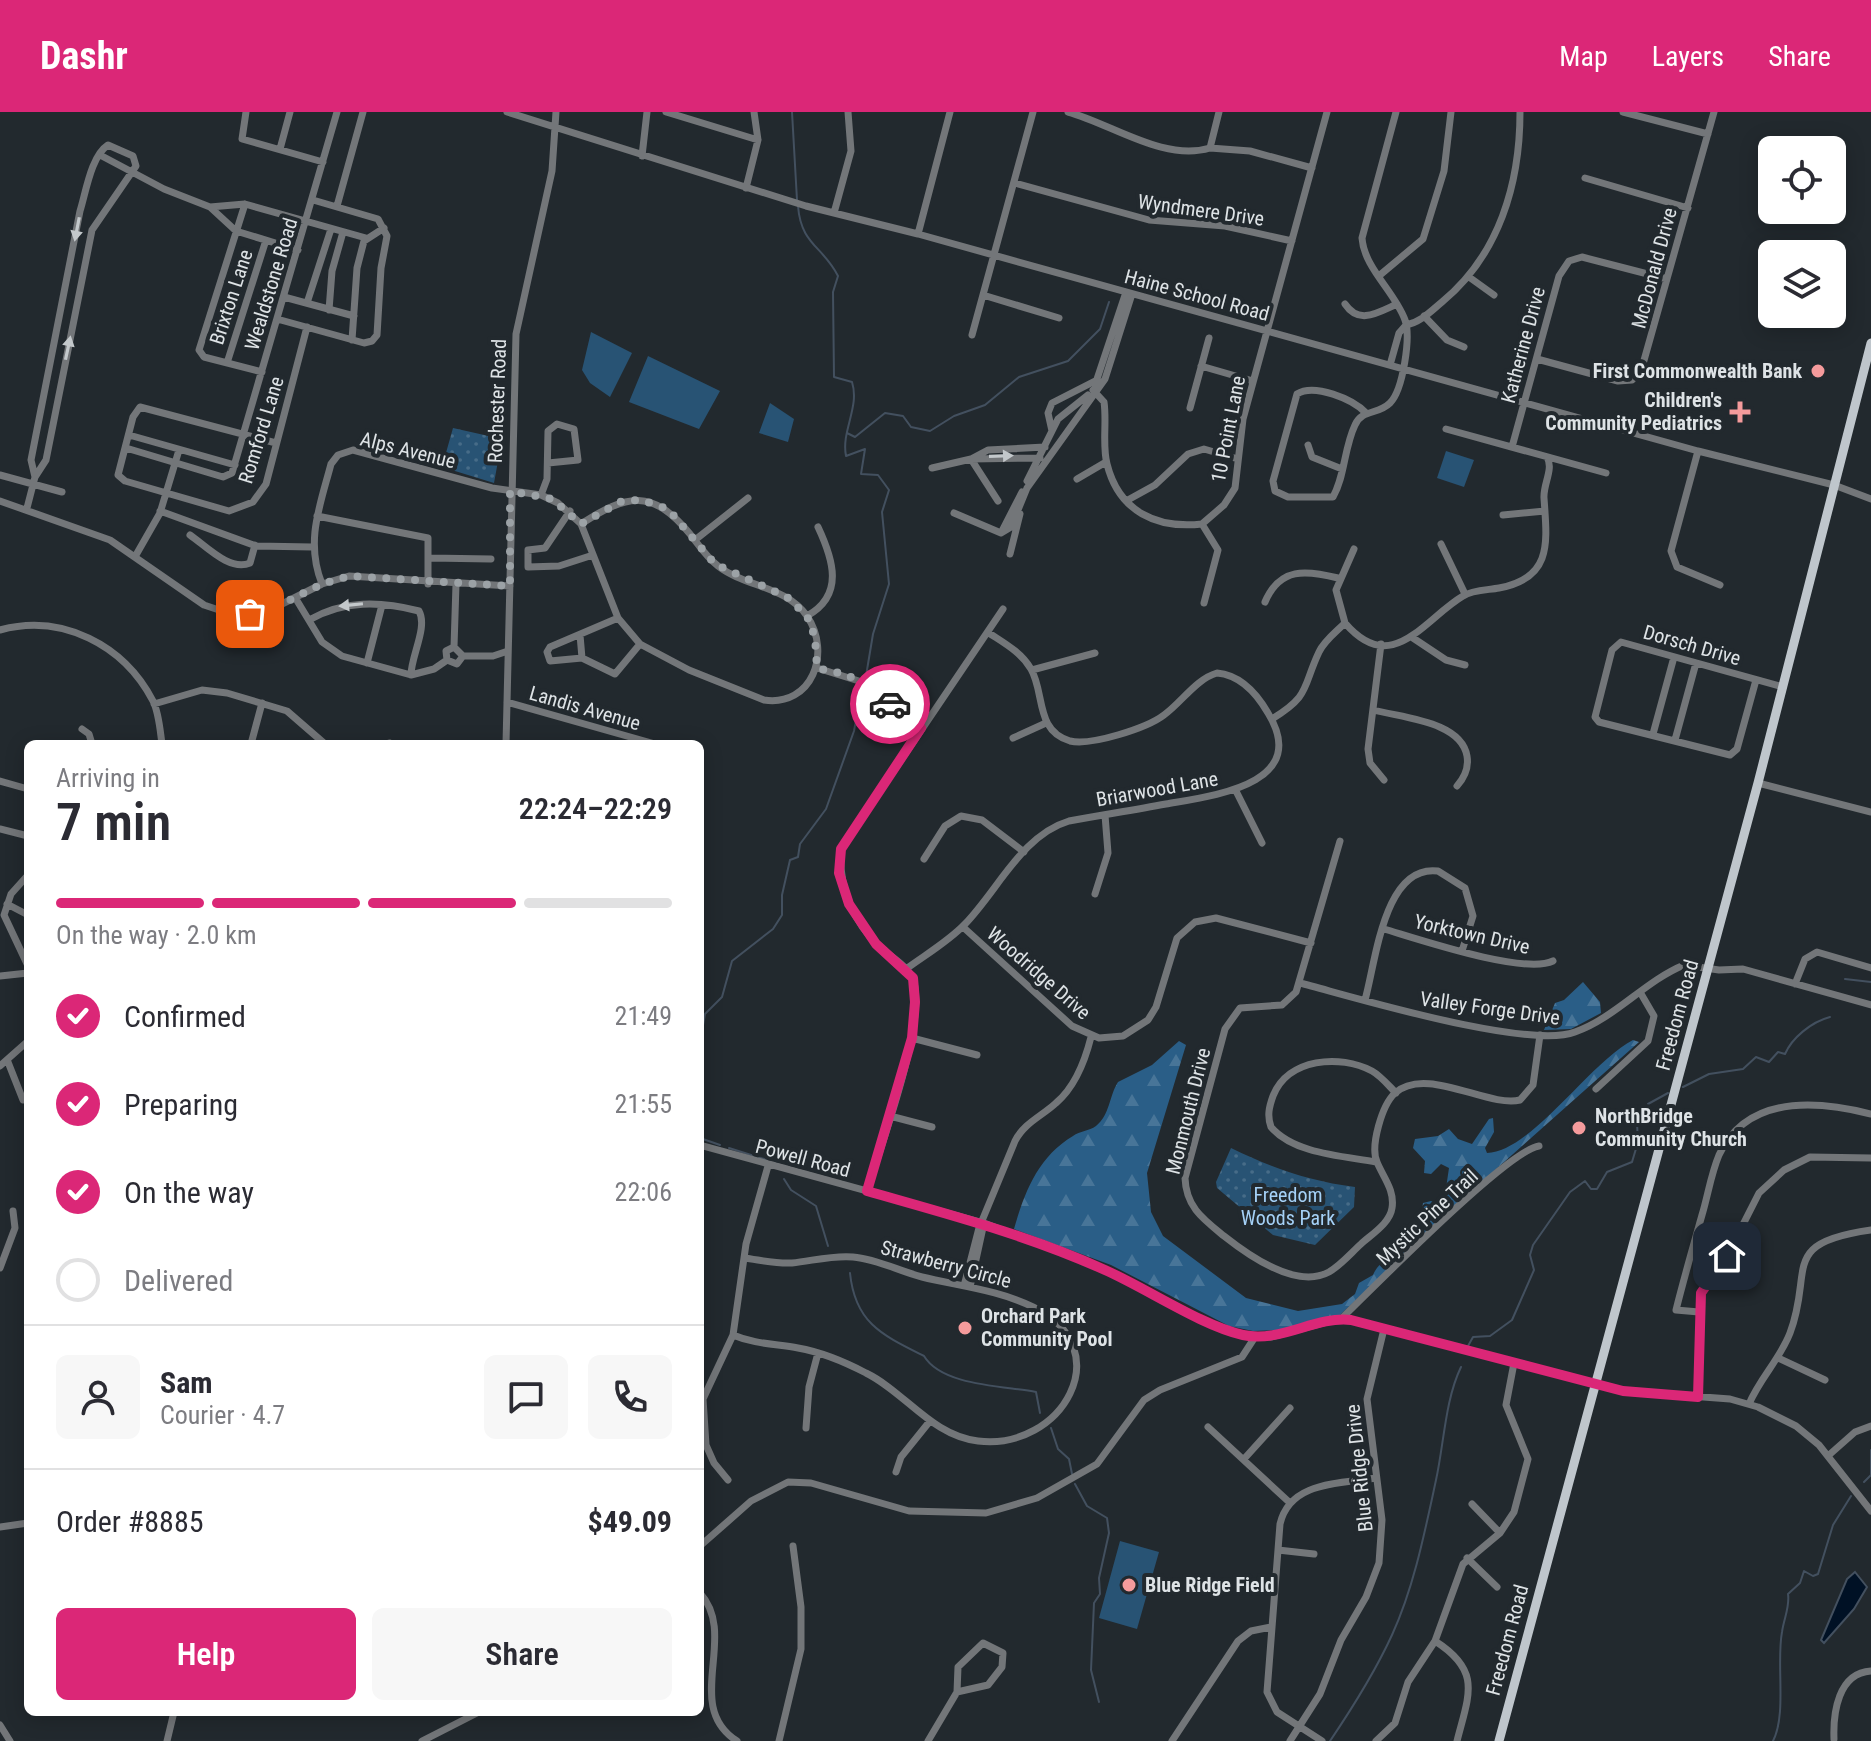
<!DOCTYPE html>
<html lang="en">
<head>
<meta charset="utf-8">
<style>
  body { margin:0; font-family:"Roboto Condensed",sans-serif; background:#f7f7f7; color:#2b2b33; height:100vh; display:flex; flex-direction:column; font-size:30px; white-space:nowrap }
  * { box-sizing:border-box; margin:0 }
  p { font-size:26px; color:#7c7c81 }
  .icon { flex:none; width:44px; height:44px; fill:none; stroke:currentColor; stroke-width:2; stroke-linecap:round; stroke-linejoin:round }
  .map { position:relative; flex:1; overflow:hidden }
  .panel { position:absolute; left:24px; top:628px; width:680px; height:976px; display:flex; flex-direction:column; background:#fff; border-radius:12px; box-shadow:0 4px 20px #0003 }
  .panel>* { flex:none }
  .fabs { position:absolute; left:1758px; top:24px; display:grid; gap:16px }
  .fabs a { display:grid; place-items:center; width:88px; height:88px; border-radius:12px; background:#fff; box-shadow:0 4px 20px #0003; font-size:40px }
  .pin { position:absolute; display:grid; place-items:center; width:68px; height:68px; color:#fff; margin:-34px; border-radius:16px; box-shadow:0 4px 12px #0006 }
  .courier { position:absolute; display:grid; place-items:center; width:80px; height:80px; margin:-40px; border:6px solid #db2777; border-radius:50%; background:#fff; color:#222; box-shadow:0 2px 10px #0007 }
  .summary em { font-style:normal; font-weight:600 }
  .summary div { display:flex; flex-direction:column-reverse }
  .summary { display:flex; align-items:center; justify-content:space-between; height:136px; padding:0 32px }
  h1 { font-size:52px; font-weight:600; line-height:60px }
  .bar { display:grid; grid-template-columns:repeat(4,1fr); gap:12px 8px; align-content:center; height:96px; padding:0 32px }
  .bar i { height:10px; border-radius:6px; background:#e1e1e2 }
  .bar .on { background:#db2777 }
  .bar p { grid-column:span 4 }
  .line { display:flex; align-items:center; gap:20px; padding:0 32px; border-top:2px solid #e1e1e2 }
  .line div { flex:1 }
  .round { display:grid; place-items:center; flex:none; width:84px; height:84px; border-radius:12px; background:#f7f7f7 }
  ol { padding:0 32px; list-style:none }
  li { display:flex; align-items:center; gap:24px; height:88px }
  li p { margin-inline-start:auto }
  li .icon { padding:8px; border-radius:50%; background:#db2777; color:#fff; stroke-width:4 }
  li:last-child { color:#7c7c81 }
  li i { width:44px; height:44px; border:4px solid #e1e1e2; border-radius:50% }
  .action { display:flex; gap:16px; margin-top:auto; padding:16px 32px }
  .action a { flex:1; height:92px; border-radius:12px; background:#db2777; color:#fff; font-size:32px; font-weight:600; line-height:92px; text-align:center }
  .action a+a { background:#f7f7f7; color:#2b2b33 }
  header { display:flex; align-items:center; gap:48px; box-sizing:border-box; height:112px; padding:0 40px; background:#db2777; color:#fff }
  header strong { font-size:38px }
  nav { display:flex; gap:44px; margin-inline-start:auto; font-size:28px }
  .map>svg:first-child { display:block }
  .green { fill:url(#green-dots) }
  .forest { fill:url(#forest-firs) }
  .pitch { fill:#285374 }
  .water { fill:#001125; stroke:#43505f; stroke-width:2 }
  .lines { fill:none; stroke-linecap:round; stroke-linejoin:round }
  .stream { stroke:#43505f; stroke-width:2 }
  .minor { stroke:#737679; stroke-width:7 }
  .major { stroke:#bfc6cc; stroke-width:9 }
  .oneway { fill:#c3c8cb }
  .done { stroke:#9ca2a6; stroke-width:8; stroke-dasharray:0 14.4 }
  .route { stroke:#db2777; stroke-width:10 }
  .poi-dot { fill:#f59b9c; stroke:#22292e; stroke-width:3 }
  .labels { text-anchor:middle; stroke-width:8; stroke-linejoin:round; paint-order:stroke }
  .street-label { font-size:20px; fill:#dee3e6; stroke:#22292e }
  .poi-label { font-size:20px; font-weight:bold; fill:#dee3e6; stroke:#22292e; text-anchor:start }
  .park-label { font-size:20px; fill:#a5d1f7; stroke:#22292e }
</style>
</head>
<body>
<header>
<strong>Dashr</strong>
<nav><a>Map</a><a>Layers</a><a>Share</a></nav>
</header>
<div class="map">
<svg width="1871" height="1629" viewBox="0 0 1871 1629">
  <defs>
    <pattern id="green-dots" width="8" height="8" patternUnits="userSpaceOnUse" patternTransform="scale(2)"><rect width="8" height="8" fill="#285374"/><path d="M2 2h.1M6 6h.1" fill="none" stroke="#476c88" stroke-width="1.8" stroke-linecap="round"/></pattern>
    <pattern id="forest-firs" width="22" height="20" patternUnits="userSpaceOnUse" patternTransform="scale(2)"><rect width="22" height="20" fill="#2a5e87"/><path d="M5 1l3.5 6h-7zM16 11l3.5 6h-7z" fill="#487598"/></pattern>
  </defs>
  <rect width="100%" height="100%" fill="#22292e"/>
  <path class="green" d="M453,316L502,327L494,371L442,355Z
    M1231,1036C1272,1056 1309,1069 1355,1075L1354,1095L1315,1133L1273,1123L1217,1076L1216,1070Z"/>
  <path class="forest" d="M1583,870L1600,890L1601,901L1571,917L1544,918L1555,891L1564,888Z
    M1633,928L1639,930L1476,1075L1340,1203L1281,1218L1253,1219L1229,1214L1111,1153L1014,1117C1025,1079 1038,1045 1073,1024C1080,1019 1089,1019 1096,1014C1110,1003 1109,984 1118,970L1152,953L1179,929L1186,933L1147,1061L1151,1100L1163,1124L1246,1186L1298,1199L1342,1192L1355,1182L1359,1171L1373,1163C1378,1150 1392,1145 1396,1132C1407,1130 1413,1114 1421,1107L1423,1091L1431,1089L1445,1096L1448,1091L1445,1083L1449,1056L1441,1052L1431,1062L1424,1061L1425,1049L1413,1036L1415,1027L1438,1024L1449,1017L1458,1027L1472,1032L1489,1007L1493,1006L1494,1020L1485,1036L1487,1041C1531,1040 1590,950 1633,928Z"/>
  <path class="pitch" d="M591,220L632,241L610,285L590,271L582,258Z
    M648,244L720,279L699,317L629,290Z
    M770,291L794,307L788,330L759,321Z
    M1446,339L1474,348L1464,375L1437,366Z
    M1120,1429L1159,1440L1137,1517L1099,1506Z"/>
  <path class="water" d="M1855,1460L1867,1475L1854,1497L1824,1531L1821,1528L1847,1467Z"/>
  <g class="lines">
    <path class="stream" d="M792,0L797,88
      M798,94C801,133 823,134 838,164L833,180L834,265L852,270C860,295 841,319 846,344L865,337L861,362L878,363L889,378L882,400L889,472L873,522L866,564
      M847,321L855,325L885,301L903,304L911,315L930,319L954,304L985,293L1019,265L1068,249L1100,217L1109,190
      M1845,867L1871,870
      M700,930L705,902L722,885L732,849L773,817L782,803V783L790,748L798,745L800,732L826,697L854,619L861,581
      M1683,975L1709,962L1743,957L1756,945L1769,950L1778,940L1785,942C1792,926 1811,910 1830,905
      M700,1026L720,1033
      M729,1036L767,1048
      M784,1067L791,1078L816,1094L828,1134
      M850,1161C855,1211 882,1223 924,1244C942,1274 1004,1274 1036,1280L1040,1301
      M1468,1234L1473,1225L1490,1224L1512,1208L1534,1158L1530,1143L1533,1133L1570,1080L1585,1069L1591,1077H1597L1607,1060L1632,1050L1638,1030L1637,1011L1646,1003L1648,992L1668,981
      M1051,1316L1058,1337L1069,1347L1072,1362
      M1871,1338V1362
      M1864,1370L1871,1363
      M1075,1372L1087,1394L1107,1406L1109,1421L1099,1466L1100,1482L1094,1491L1091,1558L1099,1590
      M1330,1629C1353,1595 1375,1560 1392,1523C1414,1475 1425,1419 1436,1368C1444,1332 1445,1288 1461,1255
      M1773,1629C1787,1602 1776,1551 1782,1520C1784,1506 1790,1495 1788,1482L1800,1471L1804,1459L1813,1464L1818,1462L1833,1413L1851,1384"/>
    <path class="minor" d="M246,0L242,27L323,50
      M507,0L806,94L918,122L1698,339L1834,373L1871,387
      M666,0L758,28
      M1068,0C1112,12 1164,50 1210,36
      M1219,0L1210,36L1250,39L1312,56
      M1623,0L1708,22
      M280,37L290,0
      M100,43L164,77L210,95L245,92L366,126
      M642,44L647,0
      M1585,66L1688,96
      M1015,71L1149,108L1225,114L1292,129
      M746,76L758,28L754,0
      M245,92L199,238L204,245L262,260
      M337,94L363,0
      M210,95L236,119L298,138
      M834,101L851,39L848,0
      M918,122L950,0
      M1380,163L1423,127L1444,59L1451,0
      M1469,165L1494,183
      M983,183L1059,206
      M284,185L354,204
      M307,191L331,117
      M1345,192C1359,213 1377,201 1397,192
      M329,198L332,159L343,120
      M1424,204L1447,228L1464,235
      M277,207L364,231L372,229L377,223L381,156L387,124L378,107L313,88
      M1406,213C1421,210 1431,199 1442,190C1499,143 1520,72 1520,0
      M972,223L1033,0
      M352,228L357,156L364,129L384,116
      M1537,247L1618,269L1632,268L1641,259L1714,0
      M227,251L266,128
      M1390,253L1399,221L1406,213
      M1201,254L1253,269
      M1095,273L1126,180
      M1093,278L1104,290C1107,310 1102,333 1107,352C1119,400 1157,417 1202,412
      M1190,296L1209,226
      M1366,301C1353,287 1314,271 1297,282L1273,369L1275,379L1288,385H1333C1345,364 1344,336 1355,313C1362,297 1378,303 1390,291C1403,278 1411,225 1405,208C1395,180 1364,156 1362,126L1396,0
      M1446,317L1606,361
      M1052,319L1048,301L1052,291L1097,268
      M129,323L235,353
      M276,331L140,295L133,305L118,363L125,369L229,399L253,390L266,372L307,215
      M1308,333L1312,345L1342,357
      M1512,335L1559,164L1569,149L1582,145L1667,167
      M126,336L223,365L232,361L337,0
      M1698,339L1671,439L1677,455L1720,473
      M1040,346L971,347L988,338L1045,335
      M932,356L971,347L998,389
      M0,363L62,380
      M1077,367L1106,350
      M1027,369L1058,307L1088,283
      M541,383L547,367L548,319L557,312L574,317L578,348L548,351
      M0,389L110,428L204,493L228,501L272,497L322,472L349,464L510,474
      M1126,389L1155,373L1188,342L1204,337L1238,347
      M27,396L35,365L46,348L92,118L136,54L133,44L108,33C91,44 86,80 80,99L31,348L35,365
      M160,399L256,434L312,435
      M570,399L545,436L528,438V455L559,454L593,443
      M954,401L1001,421L1011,415L1027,376L1105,267L1132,182
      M1503,403L1545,399
      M317,404L428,426V472
      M1202,412L1224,393L1235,376L1243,307L1327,0
      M1202,412L1218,438L1204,491
      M1002,419L1022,380
      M190,423C206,434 230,460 250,451L255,433
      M695,428L748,386
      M1441,432L1465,482
      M1010,442L1020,402
      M136,443L160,401L179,338
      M430,446L491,447
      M322,472C305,429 320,394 331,352L338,343L353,338L492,376L541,383L558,391L581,412L618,506L640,532L689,558L764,588C812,595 832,541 807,504C786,474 745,475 718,454C706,445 698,432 690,422C652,376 627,382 581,412
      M296,487L322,530L342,544L411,563L434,557L447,548
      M1265,490C1280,455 1306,458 1338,466
      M807,504C845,483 833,447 818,415
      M618,506L550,535L547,540L550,549L582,546L615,562L640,532
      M309,508C344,488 380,489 419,499C428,515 411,544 411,563
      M1345,511L1336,478L1354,437
      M0,518C62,501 124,533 153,589C159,601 160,618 162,632
      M580,523L582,546
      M1413,526L1446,548L1465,553
      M1381,532L1368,637L1370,651L1384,668
      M454,535L456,472
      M463,544H493L508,539
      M447,548L446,539L454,535L463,544
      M447,548L457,552L463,544
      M367,551L382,493
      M817,556L859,569L921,616
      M1032,558L1095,541
      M1756,568L1737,637L1730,643L1599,610L1595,605L1612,538L1621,530L1783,575
      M507,590L655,632
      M154,592L202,578L227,581L287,599L325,632
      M1374,598C1402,606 1461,609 1467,644C1469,656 1465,665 1457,674
      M1272,607C1311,583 1302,576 1319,540C1324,529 1336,520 1345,511C1392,566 1424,507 1463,484C1472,478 1488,478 1499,476C1553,466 1547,430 1544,386C1543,372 1554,357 1547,345
      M82,617L89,622L92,632
      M1653,622L1674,545
      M1013,626L1046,611
      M1675,628L1696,551
      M251,632L262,591
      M386,632L390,631
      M506,632L516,222L552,59L556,0
      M0,669L28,677
      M1758,671L1871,700
      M1236,679L1262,731
      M0,717L28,724
      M1340,729L1296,880L1282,893L1240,896L1225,917L1185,1066C1186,1095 1203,1107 1224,1124C1248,1143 1296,1178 1329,1160C1341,1153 1351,1141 1361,1132C1372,1122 1390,1111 1392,1096C1395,1078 1383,1065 1377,1050C1370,1034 1382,993 1395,981C1426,953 1488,996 1520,988L1533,973L1540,923
      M924,747L945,714L961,704L982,708L1024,740
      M28,763L11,782L4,803L28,854
      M1095,782L1108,741L1105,703
      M7,792L28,803
      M963,815L1072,914L1099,926L1123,924L1148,908L1156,895L1177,826L1195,810L1216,806L1311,831
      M1384,817C1418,827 1524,863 1553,849
      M906,857C925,843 949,829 965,812C998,778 1022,723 1069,709C1102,703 1134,698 1166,692C1211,684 1312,673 1268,601C1257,582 1240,563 1217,561C1196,567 1182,590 1164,603C1147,616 1091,634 1070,629C1035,619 1045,581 1031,557C1021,540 1004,531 989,521
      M0,864L28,861
      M1300,871C1354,885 1528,938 1575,920C1615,906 1645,869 1684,853L1719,858L1743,857L1871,893
      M1795,872L1805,847L1817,840L1871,856
      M1365,888C1376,849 1384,752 1438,759L1465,776L1473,804L1462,839
      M912,926L977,943
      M8,950L23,988
      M0,954L28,929
      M1596,977L1648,929L1654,904L1640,880
      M890,1004L932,1015
      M700,1033L984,1111L1104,1157L1215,1214L1243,1223L1271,1225L1334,1208H1351L1623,1279L1730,1287L1758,1295L1796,1314L1819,1333L1871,1399
      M1376,1050C1344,1044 1294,1042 1271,1015C1267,1004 1269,995 1273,984C1288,946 1340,942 1372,959C1381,964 1389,974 1396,981
      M867,1079C880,1036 930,903 912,865C906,853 890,844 881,836C853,811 838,773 841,737L1003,497
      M1698,1117L1730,1140
      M0,1156L15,1116L13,1099
      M964,1174L979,1116L1015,1029C1024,1011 1042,1004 1056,991C1075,975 1085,949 1091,925
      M970,1175L984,1111
      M1699,1200L1676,1198C1684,1166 1693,1135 1702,1103C1708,1083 1711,1062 1719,1043C1747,983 1816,988 1871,1002
      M1341,1207C1373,1176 1507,1039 1539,1034
      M733,1223C754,1232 776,1232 798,1236C821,1240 845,1250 866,1261C905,1280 932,1324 978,1329C1062,1339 1121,1237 1033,1195C999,1178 959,1174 922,1165C899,1159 877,1147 853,1145C833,1143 812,1149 792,1151C776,1152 760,1148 744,1146
      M1778,1246L1825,1268
      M1698,1285L1701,1181L1727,1144L1759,1081L1784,1058L1810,1045L1871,1046
      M1749,1292C1760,1266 1780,1247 1790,1221C1814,1158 1778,1131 1871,1118
      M1208,1315L1289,1390
      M806,1316L809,1275L818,1241
      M1829,1343L1855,1320L1871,1314
      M1244,1347L1290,1296
      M896,1360L901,1345L930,1309
      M728,1368L714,1351L706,1333L703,1287L733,1223L746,1132L768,1054
      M1472,1392L1500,1421
      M0,1415L28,1411
      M700,1434L751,1389L788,1370L811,1371L909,1399L986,1401L1037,1386L1097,1352L1144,1288L1160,1278L1242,1245L1255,1225
      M1278,1438L1314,1442
      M1467,1446L1497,1475
      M700,1481C739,1524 682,1594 737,1629
      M1435,1529C1482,1559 1469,1582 1457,1629
      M0,1613L10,1629
      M1834,1627C1833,1601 1838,1561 1871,1559
      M167,1629L174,1600
      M422,1629L479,1600
      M779,1629L801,1537V1495L793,1434
      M928,1629L957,1580L958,1555L983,1531L1003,1541L1002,1555L988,1573L957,1580
      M1172,1629L1238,1529L1251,1519L1271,1515
      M1290,1629L1320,1582L1341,1528L1366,1485L1379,1451L1382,1408L1367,1287L1384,1217
      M1322,1629L1277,1600L1267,1580L1280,1412C1290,1369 1340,1372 1376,1366
      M1376,1629L1395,1611L1408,1570L1435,1529L1463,1452L1500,1421L1514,1400L1528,1347L1506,1293L1514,1251"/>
    <path class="major" d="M1499,1629L1758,671L1871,231"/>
  </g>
  <defs><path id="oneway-solid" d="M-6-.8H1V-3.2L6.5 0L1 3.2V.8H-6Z" transform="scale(2)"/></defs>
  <g class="oneway">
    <use href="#oneway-solid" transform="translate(77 117) rotate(101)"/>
    <use href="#oneway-solid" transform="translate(68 236) rotate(-78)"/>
    <use href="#oneway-solid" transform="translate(1001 344) rotate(-2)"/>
    <use href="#oneway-solid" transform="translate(351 493) rotate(174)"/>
  </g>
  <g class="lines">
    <path class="done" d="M250,502L272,497L322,472L349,464L510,474V379L552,387L581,412L622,389L642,388L668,397L715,452L787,485L807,504L815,525L817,556L848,563L890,592"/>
    <path class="route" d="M890,592L921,616L841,737L839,761L849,792L876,832L913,866L915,890L912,926L867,1079C947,1102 1028,1123 1105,1158C1146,1176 1202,1214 1243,1223C1282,1231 1314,1204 1351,1208L1623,1279L1698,1285L1701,1181L1727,1144"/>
  </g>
  <g class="poi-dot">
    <circle cx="1818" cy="259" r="8"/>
    <path d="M1736 288h8v8h8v8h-8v8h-8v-8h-8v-8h8z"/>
    <circle cx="1579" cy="1016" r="8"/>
    <circle cx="965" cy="1216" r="8"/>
    <circle cx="1129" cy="1473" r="8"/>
  </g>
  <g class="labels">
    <g class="street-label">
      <text transform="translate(1201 98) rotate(8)" y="7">Wyndmere Drive</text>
      <text transform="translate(1654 156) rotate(-75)" y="7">McDonald Drive</text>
      <text transform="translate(271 172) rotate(-73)" y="7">Wealdstone Road</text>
      <text transform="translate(1197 183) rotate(15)" y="7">Haine School Road</text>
      <text transform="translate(231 185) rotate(-72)" y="7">Brixton Lane</text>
      <text transform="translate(1523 233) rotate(-75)" y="7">Katherine Drive</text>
      <text transform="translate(497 289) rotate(-88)" y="7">Rochester Road</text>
      <text transform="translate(1228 317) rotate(-79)" y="7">10 Point Lane</text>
      <text transform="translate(261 318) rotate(-73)" y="7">Romford Lane</text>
      <text transform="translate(408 338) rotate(14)" y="7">Alps Avenue</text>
      <text transform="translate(1692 533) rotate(16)" y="7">Dorsch Drive</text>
      <text transform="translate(585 596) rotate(16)" y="7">Landis Avenue</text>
      <text transform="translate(1157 677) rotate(-10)" y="7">Briarwood Lane</text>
      <text transform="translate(1472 822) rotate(13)" y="7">Yorktown Drive</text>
      <text transform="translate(1039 861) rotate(41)" y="7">Woodridge Drive</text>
      <text transform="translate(1490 896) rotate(8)" y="7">Valley Forge Drive</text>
      <text transform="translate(1677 903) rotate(-75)" y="7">Freedom Road</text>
      <text transform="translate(1188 999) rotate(-76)" y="7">Monmouth Drive</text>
      <text transform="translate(803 1046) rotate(15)" y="7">Powell Road</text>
      <text transform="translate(1427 1105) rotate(-43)" y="7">Mystic Pine Trail</text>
      <text transform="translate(946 1152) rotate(15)" y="7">Strawberry Circle</text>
      <text transform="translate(1359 1356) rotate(-96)" y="7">Blue Ridge Drive</text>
      <text transform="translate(1507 1528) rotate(-75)" y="7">Freedom Road</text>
    </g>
    <g class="poi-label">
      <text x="1802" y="266" text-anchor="end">First Commonwealth Bank</text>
      <text x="1722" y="295" text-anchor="end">Children's<tspan x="1722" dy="23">Community Pediatrics</tspan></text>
      <text x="1595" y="1011">NorthBridge<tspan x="1595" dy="23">Community Church</tspan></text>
      <text x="981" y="1211">Orchard Park<tspan x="981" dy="23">Community Pool</tspan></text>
      <text x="1145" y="1480">Blue Ridge Field</text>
    </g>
    <g class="park-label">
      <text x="1288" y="1090">Freedom<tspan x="1288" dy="23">Woods Park</tspan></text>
    </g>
  </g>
</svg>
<div class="fabs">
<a><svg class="icon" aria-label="locate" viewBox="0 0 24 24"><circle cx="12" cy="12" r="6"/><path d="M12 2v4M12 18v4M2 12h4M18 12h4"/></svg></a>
<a><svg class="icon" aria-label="layers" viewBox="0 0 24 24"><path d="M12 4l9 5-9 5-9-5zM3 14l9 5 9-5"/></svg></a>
</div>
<div class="pin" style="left:250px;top:502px;background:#ea580c"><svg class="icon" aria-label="bag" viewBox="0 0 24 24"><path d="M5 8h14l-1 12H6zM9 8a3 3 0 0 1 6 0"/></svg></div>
<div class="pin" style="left:1727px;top:1144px;background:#1f2937"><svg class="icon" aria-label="home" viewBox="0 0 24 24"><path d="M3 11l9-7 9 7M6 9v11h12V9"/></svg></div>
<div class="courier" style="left:890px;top:592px"><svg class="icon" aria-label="car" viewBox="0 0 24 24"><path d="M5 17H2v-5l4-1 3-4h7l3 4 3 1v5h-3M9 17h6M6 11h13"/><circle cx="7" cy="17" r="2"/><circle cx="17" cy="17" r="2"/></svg></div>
<section class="panel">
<div class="summary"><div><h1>7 min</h1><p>Arriving in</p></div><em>22:24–22:29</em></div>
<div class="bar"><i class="on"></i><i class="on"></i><i class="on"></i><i></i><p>On the way · 2.0 km</p></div>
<ol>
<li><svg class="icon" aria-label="check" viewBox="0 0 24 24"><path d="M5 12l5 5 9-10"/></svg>Confirmed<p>21:49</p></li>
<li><svg class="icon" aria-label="check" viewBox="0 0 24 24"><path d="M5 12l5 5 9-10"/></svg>Preparing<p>21:55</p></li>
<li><svg class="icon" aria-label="check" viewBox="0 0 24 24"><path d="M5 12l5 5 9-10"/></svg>On the way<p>22:06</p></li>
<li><i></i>Delivered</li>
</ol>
<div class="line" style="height:144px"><a class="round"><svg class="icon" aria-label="person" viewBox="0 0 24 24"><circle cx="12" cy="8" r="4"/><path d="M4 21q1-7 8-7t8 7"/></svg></a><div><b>Sam</b><p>Courier · 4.7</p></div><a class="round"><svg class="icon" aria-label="chat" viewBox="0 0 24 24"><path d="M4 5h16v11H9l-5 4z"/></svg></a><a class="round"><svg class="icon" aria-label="phone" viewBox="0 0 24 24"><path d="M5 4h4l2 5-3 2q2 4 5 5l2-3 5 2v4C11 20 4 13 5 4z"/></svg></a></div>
<div class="line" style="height:104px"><div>Order #8885</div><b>$49.09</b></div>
<div class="action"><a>Help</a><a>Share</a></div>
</section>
</div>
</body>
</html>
